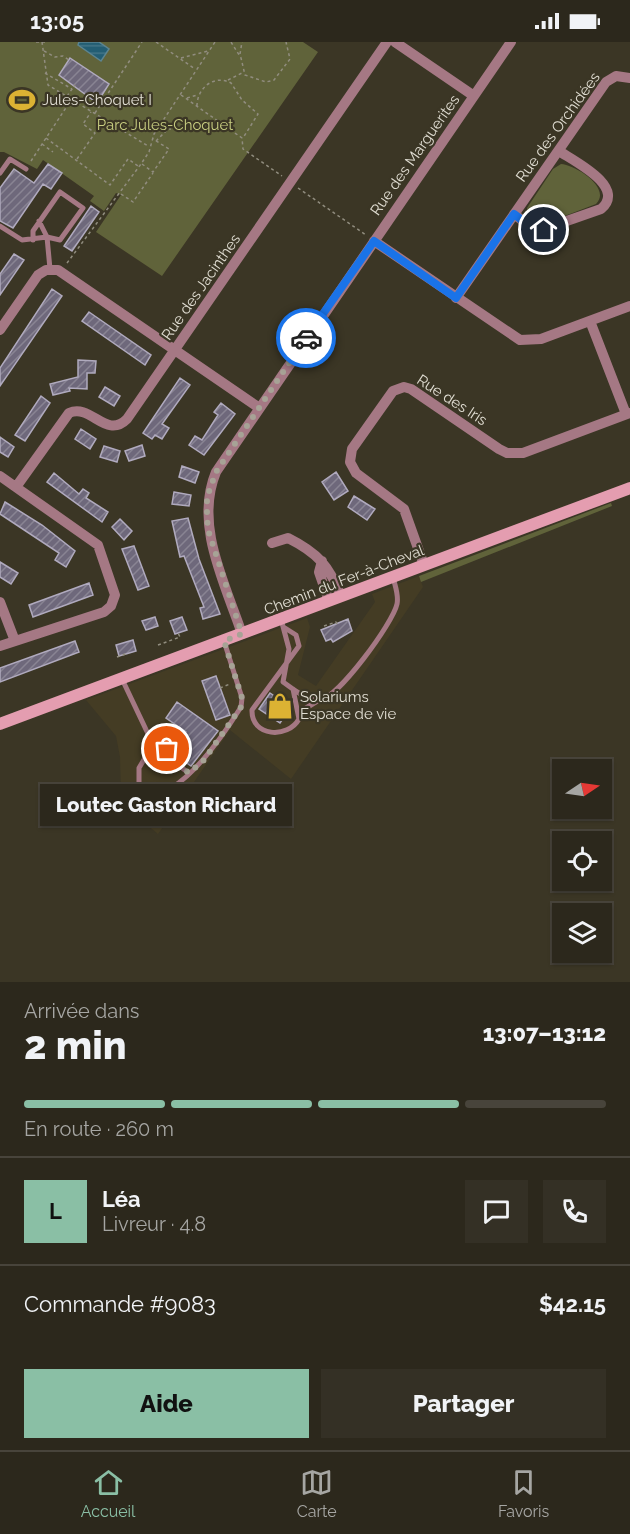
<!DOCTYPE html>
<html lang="fr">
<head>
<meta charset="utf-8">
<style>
  body { margin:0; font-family:Raleway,sans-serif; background:#343025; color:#f1f3f6; height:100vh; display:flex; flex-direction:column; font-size:22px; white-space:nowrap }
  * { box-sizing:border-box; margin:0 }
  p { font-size:20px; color:#a6a6a3 }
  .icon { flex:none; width:33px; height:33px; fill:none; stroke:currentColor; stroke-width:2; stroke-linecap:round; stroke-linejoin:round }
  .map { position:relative; height:940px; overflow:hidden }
  .sheet { display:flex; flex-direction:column; background:#2c281c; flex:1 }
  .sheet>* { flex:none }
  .needle { width:39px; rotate:77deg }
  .controls { position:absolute; left:552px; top:717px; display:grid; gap:12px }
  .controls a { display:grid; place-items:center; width:60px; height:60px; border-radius:0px; background:#2c281c; box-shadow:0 2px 4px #0004,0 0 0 2px #48443b; font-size:30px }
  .pin { position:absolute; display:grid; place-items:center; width:51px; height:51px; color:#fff; margin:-26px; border:3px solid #fff; border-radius:50%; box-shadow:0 2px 6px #0007 }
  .courier { position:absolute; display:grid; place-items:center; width:60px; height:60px; margin:-30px; border:4px solid #1a73e8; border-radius:50%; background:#fff; color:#222; box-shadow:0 2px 8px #0007 }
  .bubble { position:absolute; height:42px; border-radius:0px; background:#2c281c; box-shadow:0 2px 4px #0004,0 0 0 2px #48443b; font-size:20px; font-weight:800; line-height:42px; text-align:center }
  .head em { font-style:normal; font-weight:800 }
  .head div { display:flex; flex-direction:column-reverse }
  .head { display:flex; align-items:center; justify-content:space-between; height:102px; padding:0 24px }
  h1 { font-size:39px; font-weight:800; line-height:45px }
  .bar { display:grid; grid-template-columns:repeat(4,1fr); gap:9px 6px; align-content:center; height:72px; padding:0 24px }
  .bar i { height:8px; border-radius:4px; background:#48443b }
  .bar .on { background:#8abfa5 }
  .bar p { grid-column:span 4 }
  .line { display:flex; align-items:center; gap:15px; padding:0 24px; border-top:2px solid #48443b }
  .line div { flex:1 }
  .round { display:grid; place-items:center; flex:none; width:63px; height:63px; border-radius:0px; background:#343025 }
  .primary-button { display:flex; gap:12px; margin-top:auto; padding:12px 24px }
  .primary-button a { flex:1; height:69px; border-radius:0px; background:#8abfa5; color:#111; font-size:24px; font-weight:800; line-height:69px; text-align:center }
  .primary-button a+a { background:#343025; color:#f1f3f6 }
  .status { display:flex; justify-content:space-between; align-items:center; height:42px; padding:0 30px; background:#2c281c; direction:ltr }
  .status svg { height:16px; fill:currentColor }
  .tab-bar { display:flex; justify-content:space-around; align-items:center; height:84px; border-top:2px solid #48443b; background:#2c281c; font-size:16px; color:#a6a6a3 }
  .tab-bar a { display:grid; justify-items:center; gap:3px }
  .tab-bar .on { color:#8abfa5 }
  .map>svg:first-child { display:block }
  .built { fill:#443c24 }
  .green { fill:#60633a }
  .water { fill:url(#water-rules); stroke:#5c8490; stroke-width:1.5 }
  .building { fill:url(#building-hatch); stroke:#b0aabe; stroke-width:1.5 }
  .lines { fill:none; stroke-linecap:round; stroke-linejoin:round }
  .path { stroke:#918d7f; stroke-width:1.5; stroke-dasharray:3 3; stroke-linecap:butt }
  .lane { stroke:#a57884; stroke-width:5 }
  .street { stroke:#a57884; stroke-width:10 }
  .secondary { stroke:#e49db0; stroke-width:12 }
  .done { stroke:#a7a396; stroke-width:6; stroke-dasharray:0 10.8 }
  .route { stroke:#1a73e8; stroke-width:8 }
  .labels { text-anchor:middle; stroke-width:4.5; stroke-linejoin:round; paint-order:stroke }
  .poi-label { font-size:15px; fill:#e1ded3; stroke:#3b3625; text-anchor:start }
  .park-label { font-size:15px; fill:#c8ce81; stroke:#3b3625 }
  .street-label { font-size:15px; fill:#e1ded3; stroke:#3b3625 }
</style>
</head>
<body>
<div class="status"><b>13:05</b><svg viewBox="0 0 49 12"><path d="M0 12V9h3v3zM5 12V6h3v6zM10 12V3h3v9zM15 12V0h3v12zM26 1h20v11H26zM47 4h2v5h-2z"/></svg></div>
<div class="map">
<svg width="630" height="940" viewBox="0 0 630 940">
  <defs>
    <pattern id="water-rules" width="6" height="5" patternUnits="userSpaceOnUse" patternTransform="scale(1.5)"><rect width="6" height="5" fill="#235e74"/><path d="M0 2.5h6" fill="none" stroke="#437587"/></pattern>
    <pattern id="building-hatch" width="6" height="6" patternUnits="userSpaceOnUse" patternTransform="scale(1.5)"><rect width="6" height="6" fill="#6e687b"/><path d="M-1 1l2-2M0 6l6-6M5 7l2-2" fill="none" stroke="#898493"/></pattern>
  </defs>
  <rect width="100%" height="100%" fill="#3b3625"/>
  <path class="built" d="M419,534L423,545L291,737L230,688L158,792L139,776L121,752L120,715L116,694L86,658L307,576L310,585L298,633L316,644L375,560L372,552Z"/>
  <path class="green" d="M0,0H303L318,10L162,234L96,190L121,153L116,151L104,169L90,159L94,154L43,118L37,127L4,110H0Z
    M561,122C576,123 612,146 596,162L549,180H536L527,172V166L553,127Z
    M611,461L612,464L421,540L419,534Z"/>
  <path class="water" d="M79,0H99L109,7L101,19L78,3Z"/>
  <path class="building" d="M70,16L109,42L97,61L59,33Z
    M48,122L62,131L51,147L43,142L13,186L0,179V146L14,127L34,141Z
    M91,164L99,170L72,209L64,204Z
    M14,212L24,218L0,253V232Z
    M52,247L62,254L0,344V326Z
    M89,270L151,313L145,323L82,279Z
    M78,318L96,319L95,331H87V347L69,346L70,349L53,353L50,342L78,335Z
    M180,336L190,343L162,382L169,386L162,397L155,393L152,397L143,391Z
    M105,345L120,354L114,364L99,355Z
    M41,354L50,361L25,399L15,393Z
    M221,361L235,372L204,413L189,403L195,394L202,398L218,373L214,370Z
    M81,387L96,397L90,407L75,397Z
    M0,395L14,405L8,415L0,410Z
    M142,403L145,414L129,419L125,409Z
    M104,404L120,409L117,420L100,415Z
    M182,424L199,430L195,441L179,435Z
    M336,430L348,449L334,458L322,440Z
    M54,431L79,452L83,447L89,451L86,456L108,470L102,480L47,440Z
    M174,450L191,453L189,464L172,462Z
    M354,454L375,467L367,478L348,465Z
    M5,460L42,483L75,509L66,525L55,518L59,511L0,472Z
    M188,476L199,517L220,572L203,577L200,566L204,565L184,514L180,515L172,479Z
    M120,477L132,489L124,498L112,485Z
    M134,504L149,544L138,548L122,507Z
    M0,520L18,531L11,542L0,535Z
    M89,541L93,553L33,575L29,563Z
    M155,575L158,584L146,588L142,579Z
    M182,575L187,588L175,592L170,579Z
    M348,577L352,589L333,600L331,597L326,599L321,588Z
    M133,598L136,609L119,614L116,603Z
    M75,599L79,610L0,640V626Z
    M216,634L230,673L216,678L202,639Z
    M270,651L291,665L280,681L259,667Z
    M177,660L218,689L191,724L172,711L186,690L166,676Z"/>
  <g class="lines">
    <path class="path" d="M36,0H47
      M42,0L48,43L148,104
      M156,0L195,27
      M231,0L241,16L245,33L266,40L274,38L290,17L286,0
      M44,9L55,15L63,14L69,18
      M240,12L242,0
      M181,16L208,9
      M45,31L72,47
      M228,38L242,31
      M181,53L242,96L243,107L282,134
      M67,54L75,43
      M187,56L197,53
      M197,64C197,46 214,32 231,41L242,58L258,72L243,96
      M95,71L142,0
      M46,96L110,143L128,117L138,124
      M156,99L168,87H171
      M42,102L53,110
      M77,117L95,91L83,82L91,70
      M31,119L71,58
      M142,122L153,130L169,107L153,97
      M298,146L366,193
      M121,152L133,160L153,131
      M67,221L141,122L149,110L154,92L215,0
      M324,584L336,580L337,582
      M158,603L180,595L178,591
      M117,615L128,611
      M220,646L230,642"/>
    <path class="lane" d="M0,131L10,117L26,127
      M0,184L22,198L47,195L50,227
      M33,198V189L60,150L83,166L60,198L47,195L39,179
      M281,577L289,607L283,640C293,647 307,659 320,658C338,656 393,581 397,562C399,553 395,544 393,535
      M285,586L296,593L299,604L252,668C251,695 288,697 299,677L293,647
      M122,637L150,696L167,707L168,716L189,731
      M298,671L319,658
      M155,699L139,726V748L147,753C183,755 224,692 241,665L242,656L224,599"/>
    <path class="street" d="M395,0L474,54
      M514,172L532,186L541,188L601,167C627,145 574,119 559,109
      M374,199L520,298L541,297L630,264
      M456,256L606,40L616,34L630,36
      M590,279L626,372
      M0,288L38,233L46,228H58L258,365
      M0,434L98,503L115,553L111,564L104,570L0,604
      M16,445L69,371C91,361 106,398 127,377L387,0
      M272,501L288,496C318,511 329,524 341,554
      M322,519L319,530L329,559
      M424,523L404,467L356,431L350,420L352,407L393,349L404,345L411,347L499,407L507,411H523L630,371
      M0,560L15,599
      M242,592C225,541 194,483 216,430L511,0"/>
    <path class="secondary" d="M0,682L630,446"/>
  </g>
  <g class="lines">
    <path class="done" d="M167,707L168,716L189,731L204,718L241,665L242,656L224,599L242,592L209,491L207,478V455L216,430L306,296"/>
    <path class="route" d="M306,296L374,199L456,256L514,172L532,186L544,188"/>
  </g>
  <defs>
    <g id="stadium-bare" transform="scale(2.07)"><path d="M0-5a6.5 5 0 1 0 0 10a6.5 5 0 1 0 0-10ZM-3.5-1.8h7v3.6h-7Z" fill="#dcb233" stroke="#3b3625" stroke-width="2.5" paint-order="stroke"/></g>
    <g id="shop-bare" transform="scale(2.07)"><path d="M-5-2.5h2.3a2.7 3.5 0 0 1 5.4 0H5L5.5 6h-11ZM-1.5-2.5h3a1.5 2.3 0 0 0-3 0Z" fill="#dcb233" stroke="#3b3625" stroke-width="2.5" paint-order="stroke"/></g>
  </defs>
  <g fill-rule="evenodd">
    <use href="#stadium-bare" x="22" y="58"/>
    <use href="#shop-bare" x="280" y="664"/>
  </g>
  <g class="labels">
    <g class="poi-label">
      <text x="42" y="63">Jules-Choquet I</text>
      <text x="300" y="660">Solariums<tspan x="300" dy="17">Espace de vie</tspan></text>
    </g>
    <g class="park-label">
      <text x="165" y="88">Parc Jules-Choquet</text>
    </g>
    <g class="street-label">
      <text transform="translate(558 85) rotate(-54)" y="5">Rue des Orchidées</text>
      <text transform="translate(415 113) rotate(-55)" y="5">Rue des Marguerites</text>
      <text transform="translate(201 245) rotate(-55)" y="5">Rue des Jacinthes</text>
      <text transform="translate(452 358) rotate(33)" y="5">Rue des Iris</text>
      <text transform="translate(344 538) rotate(-21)" y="5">Chemin du Fer-à-Cheval</text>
    </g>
  </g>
</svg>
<div class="controls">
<a><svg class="needle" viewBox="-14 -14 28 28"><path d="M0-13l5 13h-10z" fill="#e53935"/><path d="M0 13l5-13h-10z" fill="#a6a6a3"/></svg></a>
<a><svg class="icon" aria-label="locate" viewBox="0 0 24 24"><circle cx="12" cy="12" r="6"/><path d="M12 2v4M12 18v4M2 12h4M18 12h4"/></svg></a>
<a><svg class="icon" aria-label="layers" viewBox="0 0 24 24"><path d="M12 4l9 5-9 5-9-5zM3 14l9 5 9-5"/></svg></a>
</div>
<div class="pin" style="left:167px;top:707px;background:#ea580c"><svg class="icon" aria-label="bag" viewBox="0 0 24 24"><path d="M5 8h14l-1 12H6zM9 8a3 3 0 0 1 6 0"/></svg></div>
<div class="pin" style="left:544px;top:188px;background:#1f2937"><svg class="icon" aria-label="home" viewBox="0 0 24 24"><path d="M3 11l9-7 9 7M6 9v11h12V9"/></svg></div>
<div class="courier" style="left:306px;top:296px"><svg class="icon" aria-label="car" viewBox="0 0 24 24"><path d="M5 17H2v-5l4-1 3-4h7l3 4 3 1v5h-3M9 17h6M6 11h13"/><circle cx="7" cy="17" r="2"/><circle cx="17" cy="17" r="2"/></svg></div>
<div class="bubble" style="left:40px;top:742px;width:252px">Loutec Gaston Richard</div>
</div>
<section class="sheet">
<div class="head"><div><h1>2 min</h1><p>Arrivée dans</p></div><em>13:07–13:12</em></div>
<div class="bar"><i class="on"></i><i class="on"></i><i class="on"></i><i></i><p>En route · 260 m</p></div>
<div class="line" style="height:108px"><b class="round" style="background:#8abfa5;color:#111">L</b><div><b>Léa</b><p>Livreur · 4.8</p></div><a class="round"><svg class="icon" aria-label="chat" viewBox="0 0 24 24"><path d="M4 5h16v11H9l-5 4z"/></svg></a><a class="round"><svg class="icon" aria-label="phone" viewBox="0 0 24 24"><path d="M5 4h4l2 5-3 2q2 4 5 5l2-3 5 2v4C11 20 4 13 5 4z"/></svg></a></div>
<div class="line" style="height:78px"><div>Commande #9083</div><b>$42.15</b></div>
<div class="primary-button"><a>Aide</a><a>Partager</a></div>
</section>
<nav class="tab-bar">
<a class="on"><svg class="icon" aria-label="home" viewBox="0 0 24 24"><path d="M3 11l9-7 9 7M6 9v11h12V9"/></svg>Accueil</a>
<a><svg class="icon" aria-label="map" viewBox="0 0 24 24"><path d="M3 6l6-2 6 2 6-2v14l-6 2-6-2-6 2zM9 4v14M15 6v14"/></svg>Carte</a>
<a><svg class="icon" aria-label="saved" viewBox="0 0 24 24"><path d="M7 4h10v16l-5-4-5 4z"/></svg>Favoris</a>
</nav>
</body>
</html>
